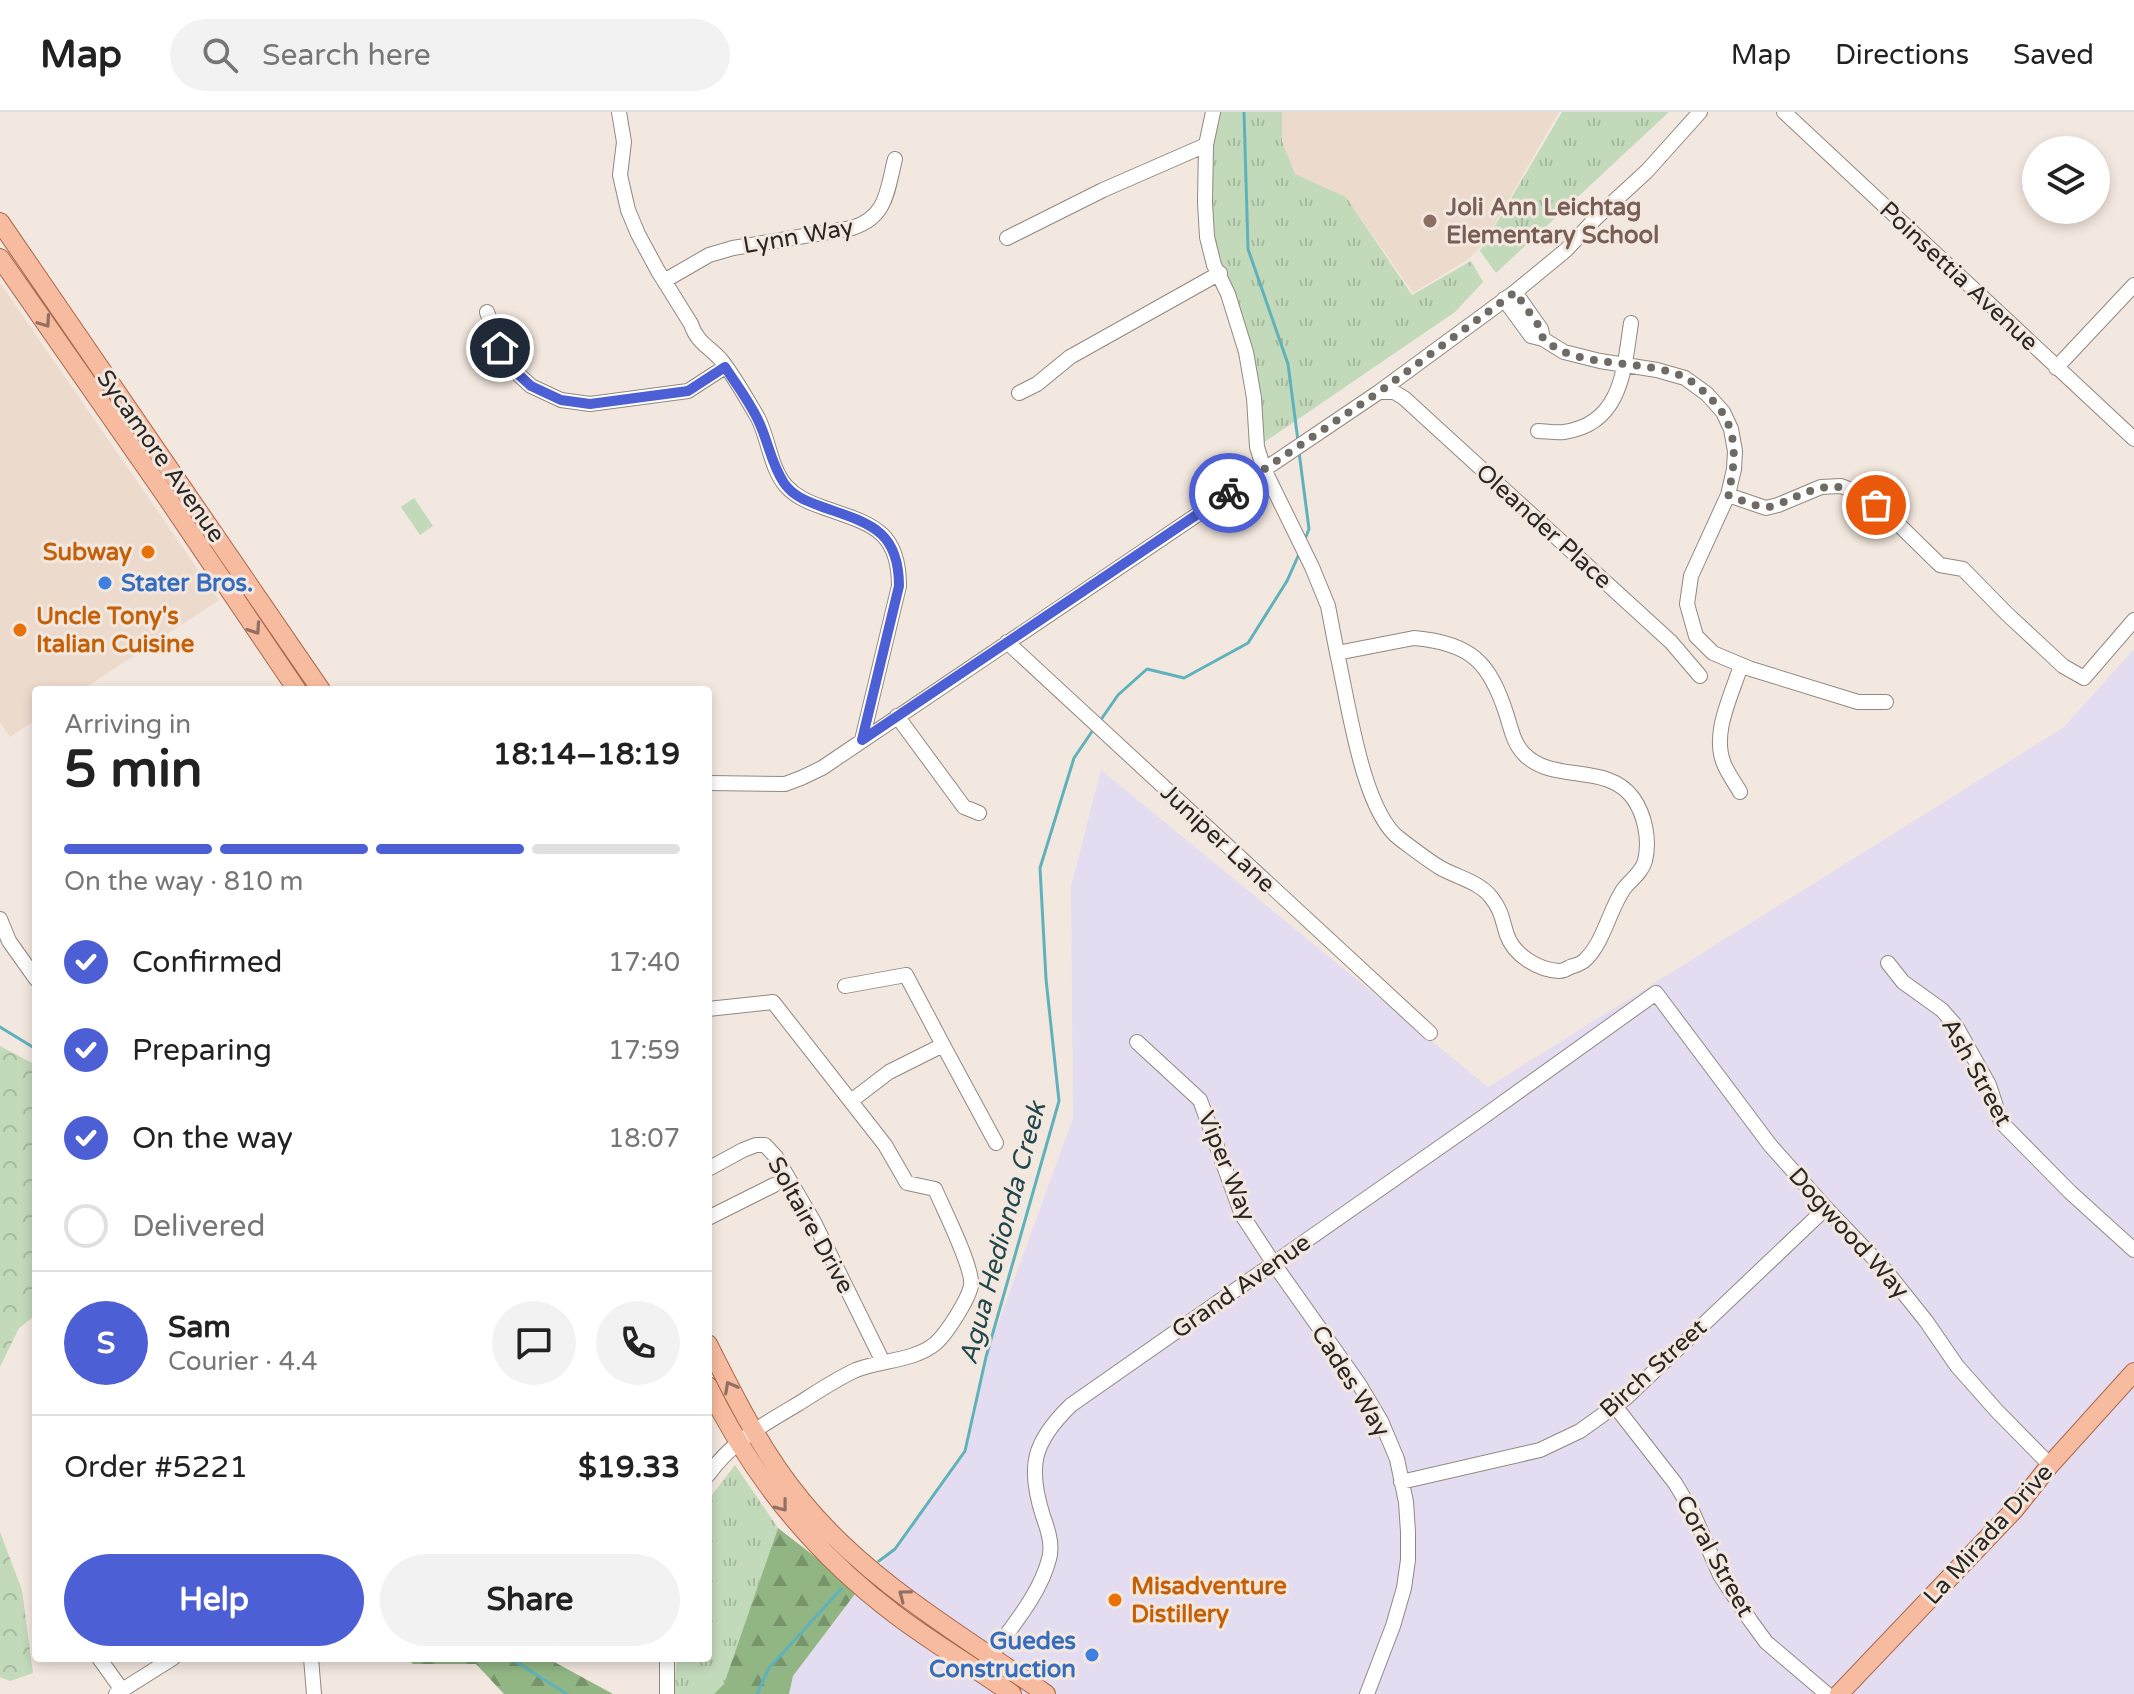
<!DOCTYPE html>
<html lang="en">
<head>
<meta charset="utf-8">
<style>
  body { margin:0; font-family:"Varela Round",sans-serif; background:#f2f2f2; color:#222; height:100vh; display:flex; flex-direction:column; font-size:30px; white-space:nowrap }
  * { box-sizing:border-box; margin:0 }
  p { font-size:26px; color:#767676 }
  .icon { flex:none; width:44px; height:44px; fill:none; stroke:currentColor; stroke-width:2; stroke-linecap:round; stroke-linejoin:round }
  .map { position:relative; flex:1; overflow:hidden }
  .drawer { position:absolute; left:32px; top:574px; width:680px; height:976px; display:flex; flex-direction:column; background:#fff; border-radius:8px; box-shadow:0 4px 12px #0003 }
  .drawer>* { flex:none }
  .buttons { position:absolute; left:2022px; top:24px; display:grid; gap:16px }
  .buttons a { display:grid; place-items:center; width:88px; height:88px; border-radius:50%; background:#fff; box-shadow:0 4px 12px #0003; font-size:40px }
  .pin { position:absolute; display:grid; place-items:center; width:68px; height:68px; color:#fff; margin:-34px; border:4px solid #fff; border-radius:50%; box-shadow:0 2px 8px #0007 }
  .courier { position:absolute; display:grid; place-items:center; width:80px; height:80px; margin:-40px; border:6px solid #4d5fd4; border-radius:50%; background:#fff; color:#222; box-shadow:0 2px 10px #0007 }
  .summary em { font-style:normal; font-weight:700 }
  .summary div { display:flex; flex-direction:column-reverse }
  .summary { display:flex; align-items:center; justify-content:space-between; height:136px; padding:0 32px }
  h1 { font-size:52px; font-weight:700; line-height:60px }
  .bar { display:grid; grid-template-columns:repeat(4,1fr); gap:12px 8px; align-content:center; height:96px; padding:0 32px }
  .bar i { height:10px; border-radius:6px; background:#e0e0e0 }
  .bar .active { background:#4d5fd4 }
  .bar p { grid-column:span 4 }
  .line { display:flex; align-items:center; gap:20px; padding:0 32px; border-top:2px solid #e0e0e0 }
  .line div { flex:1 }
  .round { display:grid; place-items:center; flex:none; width:84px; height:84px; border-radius:42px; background:#f2f2f2 }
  ol { padding:0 32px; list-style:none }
  li { display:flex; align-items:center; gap:24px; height:88px }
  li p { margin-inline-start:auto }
  li .icon { padding:8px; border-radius:50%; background:#4d5fd4; color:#fff; stroke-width:4 }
  li:last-child { color:#767676 }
  li i { width:44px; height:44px; border:4px solid #e0e0e0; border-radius:50% }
  .action { display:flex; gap:16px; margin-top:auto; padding:16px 32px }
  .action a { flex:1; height:92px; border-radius:48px; background:#4d5fd4; color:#fff; font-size:32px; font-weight:700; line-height:92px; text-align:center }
  .action a+a { background:#f2f2f2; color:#222 }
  header { display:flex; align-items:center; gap:48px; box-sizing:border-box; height:112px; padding:0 40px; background:#fff; border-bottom:2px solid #e0e0e0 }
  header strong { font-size:38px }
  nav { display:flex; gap:44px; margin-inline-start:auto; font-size:28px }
  .search { width:560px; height:72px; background:#f2f2f2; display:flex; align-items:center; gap:20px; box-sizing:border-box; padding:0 28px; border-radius:44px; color:#767676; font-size:30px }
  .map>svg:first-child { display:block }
  .built { fill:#ecdacd }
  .industrial { fill:#e4dcf1 }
  .grass { fill:url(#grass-tufts) }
  .forest { fill:url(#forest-firs) }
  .park { fill:url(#park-crowns) }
  .garden { fill:#c2d9ba }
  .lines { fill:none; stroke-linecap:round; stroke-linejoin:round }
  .stream { stroke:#5fb2bb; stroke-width:3 }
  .minor-casing { stroke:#928880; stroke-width:16 }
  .major-casing { stroke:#ab694b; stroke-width:20 }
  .minor { stroke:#fff; stroke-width:14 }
  .major { stroke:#f7bba0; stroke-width:18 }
  .oneway { stroke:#907062 }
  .done { stroke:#706a65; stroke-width:8; stroke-dasharray:0 14.4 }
  .route { stroke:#4d5fd4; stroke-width:10 }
  .education-dot { fill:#8d6e63; stroke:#f3e8df; stroke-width:3 }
  .food-dot { fill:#e8710a; stroke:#f3e8df; stroke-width:3 }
  .shop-dot { fill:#3f7fe0; stroke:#f3e8df; stroke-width:3 }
  .labels { text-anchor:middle; stroke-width:6; stroke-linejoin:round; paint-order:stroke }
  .education-label { font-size:24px; font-weight:bold; fill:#785e54; stroke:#f3e8df; text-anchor:start }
  .street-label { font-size:24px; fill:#2a2623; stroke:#f3e8df }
  .food-label { font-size:24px; font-weight:bold; fill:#c56008; stroke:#f3e8df; text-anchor:start }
  .shop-label { font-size:24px; font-weight:bold; fill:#366cbe; stroke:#f3e8df; text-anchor:start }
  .water-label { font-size:26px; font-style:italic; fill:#21474c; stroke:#f3e8df }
</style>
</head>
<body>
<header>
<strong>Map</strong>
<div class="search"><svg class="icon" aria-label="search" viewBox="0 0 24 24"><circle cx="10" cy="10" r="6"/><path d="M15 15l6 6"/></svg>Search here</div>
<nav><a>Map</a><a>Directions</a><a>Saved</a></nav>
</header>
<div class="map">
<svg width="2134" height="1582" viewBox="0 0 2134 1582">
  <defs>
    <pattern id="grass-tufts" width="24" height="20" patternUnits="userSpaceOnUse" patternTransform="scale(2)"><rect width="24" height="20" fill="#c2d9ba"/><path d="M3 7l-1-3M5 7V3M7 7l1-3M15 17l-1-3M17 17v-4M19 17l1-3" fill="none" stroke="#a7baa0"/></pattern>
    <pattern id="forest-firs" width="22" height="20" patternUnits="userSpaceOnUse" patternTransform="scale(2)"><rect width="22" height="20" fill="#91b683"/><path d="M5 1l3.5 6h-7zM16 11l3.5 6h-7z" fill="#77946b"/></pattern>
    <pattern id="park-crowns" width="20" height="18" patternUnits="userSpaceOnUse" patternTransform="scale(2)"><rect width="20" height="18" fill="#c2d9ba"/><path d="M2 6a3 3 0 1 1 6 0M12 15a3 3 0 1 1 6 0" fill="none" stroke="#a7baa0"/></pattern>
  </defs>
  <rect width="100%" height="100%" fill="#f3e8df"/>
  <path class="built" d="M1282,0H1559L1482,134L1467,148L1413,181L1346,85L1295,62L1282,29Z
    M0,171L219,488L82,578H36V608L10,625L0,610Z"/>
  <path class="industrial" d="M2134,537V1582H789L793,1564L858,1478L895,1437L965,1339L986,1245L1073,1006L1071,774L1101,658L1488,975L2064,615Z"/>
  <path class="grass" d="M1213,0H1282V29L1295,62L1346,85L1412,183L1471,149L1483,170L1455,200L1257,335L1254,286L1214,153L1206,33Z
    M1562,0H1669L1496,161L1480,139Z
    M735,1353L778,1416L724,1573L714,1582H673L677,1546H708V1388Z"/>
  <path class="forest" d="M778,1416L858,1478L793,1564L789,1582H714L724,1572Z
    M406,1546H547L613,1582H504L476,1552H413Z"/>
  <path class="park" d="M0,934L36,953V1203L19,1216L0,1255Z
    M0,1420L22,1478L33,1561L10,1569L0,1565Z"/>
  <path class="garden" d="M414,386L433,414L420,423L401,395Z"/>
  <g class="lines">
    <path class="stream" d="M1244,0L1248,137L1288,252L1298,329
      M1299,340L1309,417L1305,427
      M1100,609L1118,583L1147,557L1184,566L1248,531L1287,469L1299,442
      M0,915L36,937
      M879,1449L895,1437L965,1339L986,1245L1059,989L1046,867L1040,756L1074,646L1093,618
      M510,1546L567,1582
      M757,1582L769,1556L841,1477"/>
    <g class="minor-casing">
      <path id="minor" d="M619,0L624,30L620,63L628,98L638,122L658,159L691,212C697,231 710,235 722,249C734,264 748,289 758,306C769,328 770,355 786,374C796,385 808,390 822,395C869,412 899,416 899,474L862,628
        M1213,0L1206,33L1205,90L1207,125L1214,153L1228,182L1246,240L1254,286L1257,335L1264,357L1312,455L1328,494L1337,541
        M1784,0L2134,327
        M1007,126L1103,78L1206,33
        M664,169L709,143L733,136L852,116C887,105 887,79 895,47
        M1515,180L1541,217L1543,227
        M1504,187L1531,224L1543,227L1564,240L1600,249L1657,258L1685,266L1707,282L1723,300L1731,317L1735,339L1734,357L1728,383L1691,464L1687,492L1696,524L1713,541L1751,557L1858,590H1886
        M487,200L500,236L519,263L531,274L561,288L590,292L688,279L725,255
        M2056,256L2134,173
        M1379,280H1394L1404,286L1671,530L1700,564
        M1019,281L1037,272L1070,245L1220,161
        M1538,319C1546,319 1555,321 1564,320C1622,312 1624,257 1631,211
        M1728,383L1766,396L1778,393L1821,375L1841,374L1862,382L1890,404L1940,453L1963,457L2006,501L2063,554L2084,566L2134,508
        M1414,526C1471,531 1490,550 1507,604C1511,617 1514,632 1524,642C1553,672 1607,650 1633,686C1645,703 1650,728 1645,749C1641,762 1630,768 1623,778C1609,799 1604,829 1586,847C1582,852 1576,853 1570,855C1567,857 1562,859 1559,859C1538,858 1514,843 1507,823C1502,808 1502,799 1491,785C1478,769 1456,765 1439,755C1426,747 1412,736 1400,727C1362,699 1348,588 1337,541Z
        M1007,530L1430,921
        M897,604L964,695L979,701
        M708,671L785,672L801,666L822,656L1379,280L1515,180L1566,138L1597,105L1647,59L1700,0
        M1740,680C1735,671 1728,662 1724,652C1711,621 1732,583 1741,553
        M0,807L9,829L36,867
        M1888,851L1903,870L1942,898L1956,914L1989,973L2001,1010L2070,1080L2134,1138
        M845,874L906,863L943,933L889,960L851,989
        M708,897L773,890L885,1033L907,1071L935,1077C943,1096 974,1157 971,1174C968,1188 947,1221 936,1231C915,1249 881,1248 856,1258C836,1267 817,1280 798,1292C764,1312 731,1330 708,1363
        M1137,930L1200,988L1242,1103L1274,1152L1359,1272L1381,1309L1397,1347L1406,1390L1408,1420V1448L1404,1476L1393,1514L1367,1582
        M943,933L996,1031
        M708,1057L743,1038L756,1033H765L776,1045L814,1110L883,1250
        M708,1106L774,1073
        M1615,1294L1675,1371L1693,1401L1720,1463L1750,1508L1766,1530L1827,1582
        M1401,1370L1540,1338L1580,1319L1626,1286L1826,1096
        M99,1546L122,1578
        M311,1546L314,1582
        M985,1553C1007,1519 1039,1486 1049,1447C1053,1433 1048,1418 1043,1404C1027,1354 1033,1330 1071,1293L1483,1005L1656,881L1770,1033L1826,1096L1886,1159L1926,1209L1957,1254L1996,1298L2050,1353
        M116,1582L173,1546
        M667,1582V1546"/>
    </g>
    <g class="major-casing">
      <path id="major" d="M0,110L321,578
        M0,146L163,380L297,578
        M708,1232C735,1286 763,1342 802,1389C868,1470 962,1523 1046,1582
        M708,1274C752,1365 815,1442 896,1503C933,1531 974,1555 1012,1582
        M1839,1582L2015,1397L2050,1353L2134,1260"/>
    </g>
    <use href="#minor" class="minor"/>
    <use href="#major" class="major"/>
  </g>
  <defs><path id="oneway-chevron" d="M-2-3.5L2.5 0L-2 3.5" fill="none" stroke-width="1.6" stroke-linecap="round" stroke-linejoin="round" transform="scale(2)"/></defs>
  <g class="oneway">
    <use href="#oneway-chevron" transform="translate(45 210) rotate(55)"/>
    <use href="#oneway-chevron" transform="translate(255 517) rotate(56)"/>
    <use href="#oneway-chevron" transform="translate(730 1275) rotate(-118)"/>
    <use href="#oneway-chevron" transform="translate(782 1394) rotate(52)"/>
    <use href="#oneway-chevron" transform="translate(904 1483) rotate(-143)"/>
  </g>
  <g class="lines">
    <path class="done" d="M1229,381L1379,280L1515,180L1541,217L1543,227C1550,232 1557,237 1564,240C1600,255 1653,249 1686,266C1696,272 1706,281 1714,290C1739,317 1736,349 1728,383C1739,387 1753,394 1764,395C1772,396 1781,391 1788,388C1824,372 1843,367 1876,393"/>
    <path class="route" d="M500,236L519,263L531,274L561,288L590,292L688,279L725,255C736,272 749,289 758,308C768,328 771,352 784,371C793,384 806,389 820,394C867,411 899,416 899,474L862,628L1229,381"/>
  </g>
  <circle class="education-dot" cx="1430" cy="109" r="8"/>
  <g class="food-dot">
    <circle cx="148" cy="440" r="8"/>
    <circle cx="20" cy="518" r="8"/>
    <circle cx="1115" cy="1488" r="8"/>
  </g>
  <g class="shop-dot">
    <circle cx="105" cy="471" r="8"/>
    <circle cx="1092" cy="1543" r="8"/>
  </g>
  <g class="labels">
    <g class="education-label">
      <text x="1446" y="103">Joli Ann Leichtag<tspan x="1446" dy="28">Elementary School</tspan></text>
    </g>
    <g class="street-label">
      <text transform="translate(798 124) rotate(-10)" y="8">Lynn Way</text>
      <text transform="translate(1959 164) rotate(43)" y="8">Poinsettia Avenue</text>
      <text transform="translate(161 344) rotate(55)" y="8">Sycamore Avenue</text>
      <text transform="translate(1544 414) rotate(42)" y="8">Oleander Place</text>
      <text transform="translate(1218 726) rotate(43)" y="8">Juniper Lane</text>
      <text transform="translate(1977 960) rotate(61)" y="8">Ash Street</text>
      <text transform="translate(1227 1054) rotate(68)" y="8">Viper Way</text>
      <text transform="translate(811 1113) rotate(61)" y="8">Soltaire Drive</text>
      <text transform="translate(1849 1121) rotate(48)" y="8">Dogwood Way</text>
      <text transform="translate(1241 1174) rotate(-35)" y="8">Grand Avenue</text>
      <text transform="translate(1653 1256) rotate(-42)" y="8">Birch Street</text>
      <text transform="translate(1351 1269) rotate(58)" y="8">Cades Way</text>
      <text transform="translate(1988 1422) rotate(-48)" y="8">La Mirada Drive</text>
      <text transform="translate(1715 1444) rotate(61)" y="8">Coral Street</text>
    </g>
    <g class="food-label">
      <text x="132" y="448" text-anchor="end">Subway</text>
      <text x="36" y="512">Uncle Tony's<tspan x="36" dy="28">Italian Cuisine</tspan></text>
      <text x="1131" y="1482">Misadventure<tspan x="1131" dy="28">Distillery</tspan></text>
    </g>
    <g class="shop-label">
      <text x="121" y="479">Stater Bros.</text>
      <text x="1076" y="1537" text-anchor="end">Guedes<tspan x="1076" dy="28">Construction</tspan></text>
    </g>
    <g class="water-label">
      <text transform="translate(1002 1121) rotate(-75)" y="9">Agua Hedionda Creek</text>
    </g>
  </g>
</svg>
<div class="buttons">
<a><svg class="icon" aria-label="layers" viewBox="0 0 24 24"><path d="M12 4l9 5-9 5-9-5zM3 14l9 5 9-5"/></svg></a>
</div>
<div class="pin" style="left:1876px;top:393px;background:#ea580c"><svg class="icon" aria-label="bag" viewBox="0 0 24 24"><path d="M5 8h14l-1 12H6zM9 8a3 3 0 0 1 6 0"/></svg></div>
<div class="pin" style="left:500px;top:236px;background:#1f2937"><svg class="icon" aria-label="home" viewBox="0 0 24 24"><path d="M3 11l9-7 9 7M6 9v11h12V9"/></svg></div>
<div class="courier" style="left:1229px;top:381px"><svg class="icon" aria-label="bike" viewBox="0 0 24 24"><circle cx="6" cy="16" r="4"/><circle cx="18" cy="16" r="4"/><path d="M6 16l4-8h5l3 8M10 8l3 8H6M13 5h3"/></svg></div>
<section class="drawer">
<div class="summary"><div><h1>5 min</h1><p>Arriving in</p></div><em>18:14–18:19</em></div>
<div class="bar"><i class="active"></i><i class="active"></i><i class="active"></i><i></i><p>On the way · 810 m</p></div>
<ol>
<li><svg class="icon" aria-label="check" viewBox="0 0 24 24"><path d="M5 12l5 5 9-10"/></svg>Confirmed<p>17:40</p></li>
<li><svg class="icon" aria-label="check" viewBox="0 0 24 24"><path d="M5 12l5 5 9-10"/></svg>Preparing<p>17:59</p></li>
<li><svg class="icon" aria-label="check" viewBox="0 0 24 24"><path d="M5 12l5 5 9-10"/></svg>On the way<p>18:07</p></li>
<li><i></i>Delivered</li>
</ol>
<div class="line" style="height:144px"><b class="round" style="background:#4d5fd4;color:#fff">S</b><div><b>Sam</b><p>Courier · 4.4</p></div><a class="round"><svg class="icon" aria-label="chat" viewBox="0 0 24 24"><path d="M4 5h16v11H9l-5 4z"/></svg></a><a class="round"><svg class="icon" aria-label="phone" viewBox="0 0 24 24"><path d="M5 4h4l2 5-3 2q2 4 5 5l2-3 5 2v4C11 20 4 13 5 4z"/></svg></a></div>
<div class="line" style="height:104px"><div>Order #5221</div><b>$19.33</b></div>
<div class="action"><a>Help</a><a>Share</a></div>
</section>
</div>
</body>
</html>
